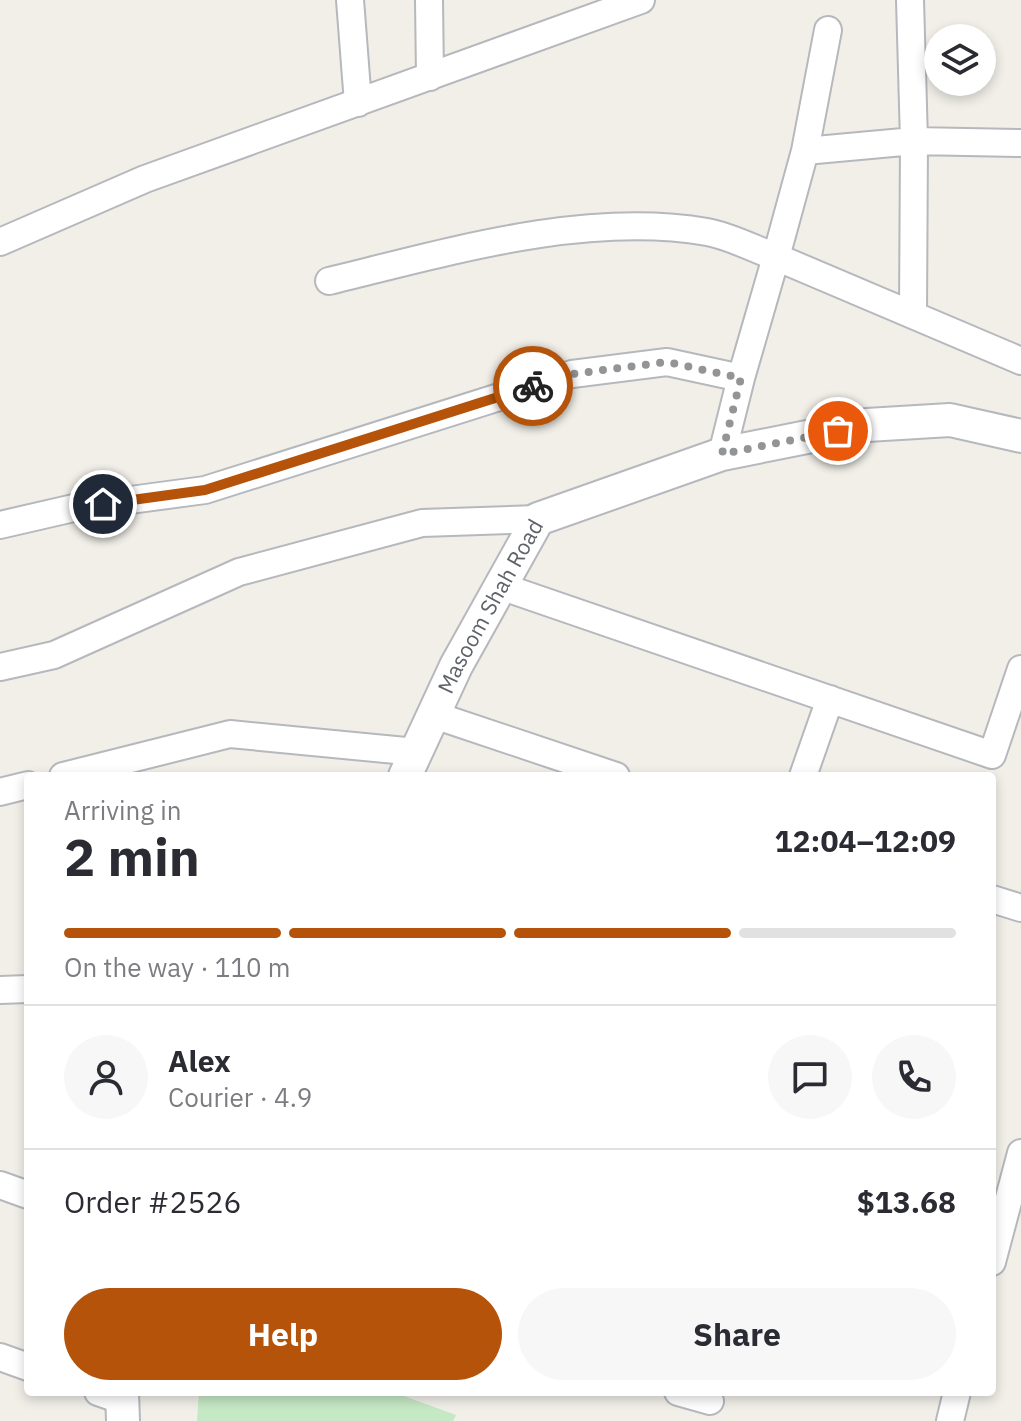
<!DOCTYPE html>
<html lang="en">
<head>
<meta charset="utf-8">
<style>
  body { margin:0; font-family:"IBM Plex Sans",sans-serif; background:#f7f7f7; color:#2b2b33; height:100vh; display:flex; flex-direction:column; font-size:30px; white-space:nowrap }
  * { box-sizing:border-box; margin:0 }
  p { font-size:26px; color:#7c7c81 }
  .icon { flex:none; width:44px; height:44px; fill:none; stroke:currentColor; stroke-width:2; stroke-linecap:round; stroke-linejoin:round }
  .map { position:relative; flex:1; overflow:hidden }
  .side { position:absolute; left:24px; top:772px; width:972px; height:624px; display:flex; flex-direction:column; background:#fff; border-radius:8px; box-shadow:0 4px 12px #0003 }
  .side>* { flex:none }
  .controls { position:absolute; left:924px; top:24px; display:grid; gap:16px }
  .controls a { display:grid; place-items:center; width:72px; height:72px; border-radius:50%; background:#fff; box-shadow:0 4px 12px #0003; font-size:40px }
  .pin { position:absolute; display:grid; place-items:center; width:68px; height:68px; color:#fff; margin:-34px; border:4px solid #fff; border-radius:50%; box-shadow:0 2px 8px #0007 }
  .courier { position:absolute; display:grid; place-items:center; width:80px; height:80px; margin:-40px; border:6px solid #b45309; border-radius:50%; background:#fff; color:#222; box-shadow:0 2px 10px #0007 }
  .head em { font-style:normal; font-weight:700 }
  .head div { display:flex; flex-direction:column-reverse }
  .head { display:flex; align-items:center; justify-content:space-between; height:136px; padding:0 40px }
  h1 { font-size:52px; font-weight:700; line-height:60px }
  .bar { display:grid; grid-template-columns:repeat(4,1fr); gap:12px 8px; align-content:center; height:96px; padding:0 40px }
  .bar i { height:10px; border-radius:6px; background:#e1e1e2 }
  .bar .active { background:#b45309 }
  .bar p { grid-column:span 4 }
  .line { display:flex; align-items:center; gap:20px; padding:0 40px; border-top:2px solid #e1e1e2 }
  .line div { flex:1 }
  .round { display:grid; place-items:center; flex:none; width:84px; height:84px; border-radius:42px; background:#f7f7f7 }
  .action { display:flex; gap:16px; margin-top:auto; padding:16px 40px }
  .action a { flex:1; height:92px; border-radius:48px; background:#b45309; color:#fff; font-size:32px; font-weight:700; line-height:92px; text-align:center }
  .action a+a { background:#f7f7f7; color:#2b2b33 }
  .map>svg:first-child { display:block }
  .green { fill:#c5e8c5 }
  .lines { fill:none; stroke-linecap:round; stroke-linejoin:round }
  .minor-casing { stroke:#b5b8bc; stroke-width:30 }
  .tertiary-casing { stroke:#b5b8bc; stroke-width:36 }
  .minor { stroke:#fff; stroke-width:26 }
  .tertiary { stroke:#fff; stroke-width:32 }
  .done { stroke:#929495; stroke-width:8; stroke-dasharray:0 14.4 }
  .route { stroke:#b45309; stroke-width:10 }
  .labels { text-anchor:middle; stroke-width:6; stroke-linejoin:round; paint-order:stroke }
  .street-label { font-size:22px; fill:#5f6368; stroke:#fff }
</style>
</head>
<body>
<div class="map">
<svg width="1021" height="1421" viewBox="0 0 1021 1421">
  <rect width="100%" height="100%" fill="#f1efe8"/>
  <path class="green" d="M199,1392H393L456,1415L453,1421H197Z"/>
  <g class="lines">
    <g class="minor-casing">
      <path id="minor" d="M350,0L358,103
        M429,0L430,77
        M910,0L914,141L913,315
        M828,30L805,151L776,257L1021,361
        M805,151L914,141L1021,143
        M0,242L145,179L641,0
        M329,281C448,252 585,211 707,232C730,236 754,249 776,257L741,378L722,454
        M0,525L78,507L205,490L572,374L667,362L741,378
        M500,586L992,755L1021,669
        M0,667L54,655L239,572L422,523L538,519
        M434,715L616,776
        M63,776L230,734L416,752
        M803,776L830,699
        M0,792L28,785
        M992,899L1021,908
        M0,990L28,989
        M0,1185L28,1195
        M992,1262L1021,1153
        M0,1357L28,1367
        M98,1392L121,1400
        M678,1392L710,1401
        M950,1421L957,1392"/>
    </g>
    <g class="tertiary-casing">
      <g id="tertiary">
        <path id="s1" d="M405,776L456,666L538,519L722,454L867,425L950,420L1021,436"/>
        <path d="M122,1392L123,1421"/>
      </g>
    </g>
    <use href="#minor" class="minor"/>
    <use href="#tertiary" class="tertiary"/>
  </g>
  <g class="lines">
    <path class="done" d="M533,386L572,374L667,362L741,378L722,454L838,431"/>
    <path class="route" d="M103,504L205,490L533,386"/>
  </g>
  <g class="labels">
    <g class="street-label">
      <text dy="8" stroke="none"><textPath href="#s1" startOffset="190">Masoom Shah Road</textPath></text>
    </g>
  </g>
</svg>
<div class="controls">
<a><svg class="icon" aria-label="layers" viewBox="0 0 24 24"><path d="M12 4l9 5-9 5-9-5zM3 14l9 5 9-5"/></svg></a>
</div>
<div class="pin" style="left:838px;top:431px;background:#ea580c"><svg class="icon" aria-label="bag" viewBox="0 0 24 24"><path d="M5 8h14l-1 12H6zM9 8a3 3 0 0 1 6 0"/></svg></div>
<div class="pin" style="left:103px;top:504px;background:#1f2937"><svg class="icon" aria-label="home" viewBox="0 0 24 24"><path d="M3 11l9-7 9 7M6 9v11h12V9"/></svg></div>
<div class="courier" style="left:533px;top:386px"><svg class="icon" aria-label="bike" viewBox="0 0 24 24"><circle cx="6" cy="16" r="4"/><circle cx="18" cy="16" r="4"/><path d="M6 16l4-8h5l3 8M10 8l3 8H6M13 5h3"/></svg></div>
<section class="side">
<div class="head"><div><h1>2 min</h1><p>Arriving in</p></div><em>12:04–12:09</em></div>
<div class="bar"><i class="active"></i><i class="active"></i><i class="active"></i><i></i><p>On the way · 110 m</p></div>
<div class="line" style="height:144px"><a class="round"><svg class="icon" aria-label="person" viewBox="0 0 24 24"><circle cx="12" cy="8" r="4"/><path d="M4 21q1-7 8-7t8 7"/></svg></a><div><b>Alex</b><p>Courier · 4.9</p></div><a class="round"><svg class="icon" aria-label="chat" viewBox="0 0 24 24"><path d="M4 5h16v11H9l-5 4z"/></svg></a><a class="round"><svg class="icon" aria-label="phone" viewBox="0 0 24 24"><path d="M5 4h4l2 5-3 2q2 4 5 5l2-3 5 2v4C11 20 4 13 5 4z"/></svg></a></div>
<div class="line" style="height:104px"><div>Order #2526</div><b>$13.68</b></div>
<div class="action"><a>Help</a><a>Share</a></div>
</section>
</div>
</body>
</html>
